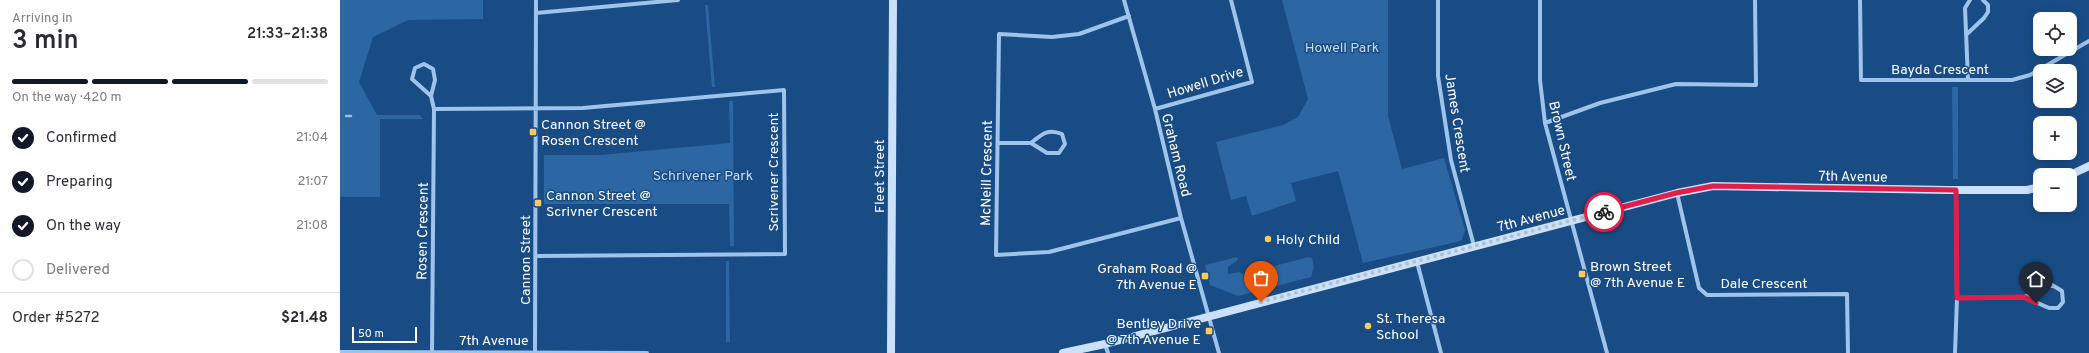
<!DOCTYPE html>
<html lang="en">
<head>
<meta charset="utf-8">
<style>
  body { margin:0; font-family:Overpass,sans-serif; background:#f7f7f7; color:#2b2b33; height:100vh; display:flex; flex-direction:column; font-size:15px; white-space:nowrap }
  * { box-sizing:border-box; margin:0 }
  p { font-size:13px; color:#7c7c81 }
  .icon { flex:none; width:22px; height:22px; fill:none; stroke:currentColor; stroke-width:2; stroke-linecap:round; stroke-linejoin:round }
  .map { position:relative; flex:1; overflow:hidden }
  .drawer { display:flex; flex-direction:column; background:#fff; width:340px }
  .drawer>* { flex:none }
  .tools { position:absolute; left:1693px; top:12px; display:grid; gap:8px }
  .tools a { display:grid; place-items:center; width:44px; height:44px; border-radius:8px; background:#fff; box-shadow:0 2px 10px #0003; font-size:20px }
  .scale { position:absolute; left:12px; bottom:10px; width:65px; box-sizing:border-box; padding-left:4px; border:2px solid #fff; border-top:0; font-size:11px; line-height:14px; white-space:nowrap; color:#fff; -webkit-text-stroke:3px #194c85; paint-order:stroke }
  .pin { position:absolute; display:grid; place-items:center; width:34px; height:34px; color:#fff; margin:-41px -17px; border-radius:50% 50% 50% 0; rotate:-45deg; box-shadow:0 0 4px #0007 }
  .pin .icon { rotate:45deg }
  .courier { position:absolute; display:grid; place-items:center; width:40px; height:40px; margin:-20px; border:3px solid #e11d48; border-radius:50%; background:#fff; color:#222; box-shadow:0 1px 5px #0007 }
  .summary em { font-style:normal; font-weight:600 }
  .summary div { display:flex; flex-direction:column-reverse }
  .summary { display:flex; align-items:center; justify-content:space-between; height:68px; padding:0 12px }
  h1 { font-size:26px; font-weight:600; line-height:30px }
  .bar { display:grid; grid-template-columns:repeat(4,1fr); gap:6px 4px; align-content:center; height:48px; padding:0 12px }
  .bar i { height:5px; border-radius:3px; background:#e1e1e2 }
  .bar .active { background:#111827 }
  .bar p { grid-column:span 4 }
  .line { display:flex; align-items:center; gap:10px; padding:0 12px; border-top:1px solid #e1e1e2 }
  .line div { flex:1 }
  ol { padding:0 12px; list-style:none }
  li { display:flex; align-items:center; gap:12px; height:44px }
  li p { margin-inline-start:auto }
  li .icon { padding:4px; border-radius:50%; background:#111827; color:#fff; stroke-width:4 }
  li:last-child { color:#7c7c81 }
  li i { width:22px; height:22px; border:2px solid #e1e1e2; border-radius:50% }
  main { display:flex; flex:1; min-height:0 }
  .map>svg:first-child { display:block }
  .green { fill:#2c66a3 }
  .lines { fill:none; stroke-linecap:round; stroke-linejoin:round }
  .stream { stroke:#91c0ef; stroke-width:2.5 }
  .street { stroke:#9fc4ec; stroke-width:4 }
  .secondary { stroke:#cbe0f9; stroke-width:8 }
  .done { stroke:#aec0d4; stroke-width:4; stroke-dasharray:0 7.2 }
  .route { stroke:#e11d48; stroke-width:5 }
  .poi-dot { fill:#ffca5a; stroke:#194c85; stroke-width:1.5 }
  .labels { text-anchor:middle; stroke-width:3; stroke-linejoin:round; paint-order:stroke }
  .park-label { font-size:14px; fill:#c4def9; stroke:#194c85 }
  .street-label { font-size:14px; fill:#fff; stroke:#194c85 }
  .poi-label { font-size:14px; fill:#fff; stroke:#194c85; text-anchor:start }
</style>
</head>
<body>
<main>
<section class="drawer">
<div class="summary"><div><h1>3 min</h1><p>Arriving in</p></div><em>21:33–21:38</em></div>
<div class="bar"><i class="active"></i><i class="active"></i><i class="active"></i><i></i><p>On the way · 420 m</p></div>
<ol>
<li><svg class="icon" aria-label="check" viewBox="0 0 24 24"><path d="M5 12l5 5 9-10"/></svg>Confirmed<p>21:04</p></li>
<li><svg class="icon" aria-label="check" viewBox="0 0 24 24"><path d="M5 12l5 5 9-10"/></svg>Preparing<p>21:07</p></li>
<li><svg class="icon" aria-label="check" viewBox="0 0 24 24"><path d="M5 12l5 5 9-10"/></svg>On the way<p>21:08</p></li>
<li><i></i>Delivered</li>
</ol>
<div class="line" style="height:52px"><div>Order #5272</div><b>$21.48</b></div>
</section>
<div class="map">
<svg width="1749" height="353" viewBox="0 0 1749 353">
  <rect width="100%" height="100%" fill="#194c85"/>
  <path class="green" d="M0,0H143V19L68,20L33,37L19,82L37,115H80L83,119H40V197H0Z
    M942,0H1048V116L1062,169L1104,158L1125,230L1122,240L1117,242L1023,263L998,171L951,183L956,201L912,216L906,196L891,200L876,142L943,125L958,117L968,99Z
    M365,5H368L375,87H372Z
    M1612,87H1618V179H1613Z
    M389,101H393L394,246H390L389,204H204V155H261L390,143Z
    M897,257L898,260L888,267V274L899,272L903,274L906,282L932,275L931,267L968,257L972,258L974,267L971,277L898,296L870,285L865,265Z
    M386,261H389L390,342H386Z"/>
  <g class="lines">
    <path class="stream" d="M6,116H11"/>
    <path class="street" d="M784,0L815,109L841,218L879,353
      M1098,0V76L1111,160L1134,246
      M1200,0V80L1205,123L1267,353
      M1520,0L1521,80H1672L1690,75L1749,41
      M196,13L338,0
      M789,16L739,34L712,37L659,34L656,255L709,252L841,218
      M1627,34L1644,18L1648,12V5L1643,0
      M1628,80L1625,8L1630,0
      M91,96L72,79L75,68L84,64L93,69L95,80L91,96L94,109L92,352
      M94,109L243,108L444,90L445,254L196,256
      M815,109L912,82L891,0
      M1205,123L1260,103L1336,84L1416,85L1415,0
      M658,143H691L707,153H719L725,144L722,134C708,128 702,134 691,143
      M1337,193L1359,288L1367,295L1507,294L1508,353
      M1077,262L1101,353
      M1617,298L1684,297L1712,285L1722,291L1723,302L1718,308H1709L1684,297
      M765,344L768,353
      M0,352L307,353
      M195,353L196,0
      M1615,353L1617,298L1616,190"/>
    <path class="secondary" d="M1730,175L1749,166
      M551,353L553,0
      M723,353L765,344L1337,193L1373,186L1608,190H1687L1700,187"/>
  </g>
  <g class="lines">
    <path class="done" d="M921,302L1264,212"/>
    <path class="route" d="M1264,212L1336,193L1373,186L1616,190L1617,298L1684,297L1696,303"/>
  </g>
  <g class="poi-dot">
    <rect x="189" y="128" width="8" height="8" rx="2"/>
    <rect x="194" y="199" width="8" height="8" rx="2"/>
    <circle cx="928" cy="239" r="4"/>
    <rect x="1238" y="270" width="8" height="8" rx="2"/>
    <rect x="861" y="272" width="8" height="8" rx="2"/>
    <circle cx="1028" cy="326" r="4"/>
    <rect x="865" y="327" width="8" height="8" rx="2"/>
  </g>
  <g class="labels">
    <g class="park-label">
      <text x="1002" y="52">Howell Park</text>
      <text x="363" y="180">Schrivener Park</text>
    </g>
    <g class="street-label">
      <text x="1600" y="74">Bayda Crescent</text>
      <text transform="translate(865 82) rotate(-17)" y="5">Howell Drive</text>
      <text transform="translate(1118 123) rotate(81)" y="5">James Crescent</text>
      <text transform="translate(1223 141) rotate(77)" y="5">Brown Street</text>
      <text transform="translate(837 155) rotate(76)" y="5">Graham Road</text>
      <text transform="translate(433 172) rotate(-90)" y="5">Scrivener Crescent</text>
      <text transform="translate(646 173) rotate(-89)" y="5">McNeill Crescent</text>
      <text transform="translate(539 176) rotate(-90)" y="5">Fleet Street</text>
      <text transform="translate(1513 176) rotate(1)" y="5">7th Avenue</text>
      <text transform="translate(1191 218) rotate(-15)" y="5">7th Avenue</text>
      <text transform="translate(82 231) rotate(-89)" y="5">Rosen Crescent</text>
      <text transform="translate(185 260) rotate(-90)" y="5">Cannon Street</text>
      <text x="1424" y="288">Dale Crescent</text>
      <text x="154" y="345">7th Avenue</text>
    </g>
    <g class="poi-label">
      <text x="201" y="129">Cannon Street @<tspan x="201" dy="16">Rosen Crescent</tspan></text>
      <text x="206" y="200">Cannon Street @<tspan x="206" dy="16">Scrivner Crescent</tspan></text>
      <text x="936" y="244">Holy Child</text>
      <text x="1250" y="271">Brown Street<tspan x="1250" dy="16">@ 7th Avenue E</tspan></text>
      <text x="857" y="273" text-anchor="end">Graham Road @<tspan x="857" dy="16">7th Avenue E</tspan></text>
      <text x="1036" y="323">St. Theresa<tspan x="1036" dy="16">School</tspan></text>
      <text x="861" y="328" text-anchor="end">Bentley Drive<tspan x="861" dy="16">@ 7th Avenue E</tspan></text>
    </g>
  </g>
</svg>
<div class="tools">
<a><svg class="icon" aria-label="locate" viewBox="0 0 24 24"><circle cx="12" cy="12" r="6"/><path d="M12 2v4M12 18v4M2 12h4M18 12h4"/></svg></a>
<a><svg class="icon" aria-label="layers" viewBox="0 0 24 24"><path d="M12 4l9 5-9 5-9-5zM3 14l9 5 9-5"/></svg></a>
<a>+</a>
<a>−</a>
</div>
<div class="scale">50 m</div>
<div class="pin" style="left:921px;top:302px;background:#ea580c"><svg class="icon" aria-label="bag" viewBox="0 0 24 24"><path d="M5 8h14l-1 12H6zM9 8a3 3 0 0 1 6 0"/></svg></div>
<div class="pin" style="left:1696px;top:303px;background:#1f2937"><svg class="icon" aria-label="home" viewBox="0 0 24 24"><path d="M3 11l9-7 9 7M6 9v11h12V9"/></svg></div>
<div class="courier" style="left:1264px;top:212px"><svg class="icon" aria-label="bike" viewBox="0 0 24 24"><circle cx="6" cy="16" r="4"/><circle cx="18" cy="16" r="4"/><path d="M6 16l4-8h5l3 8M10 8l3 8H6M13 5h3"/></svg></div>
</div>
</main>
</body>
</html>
